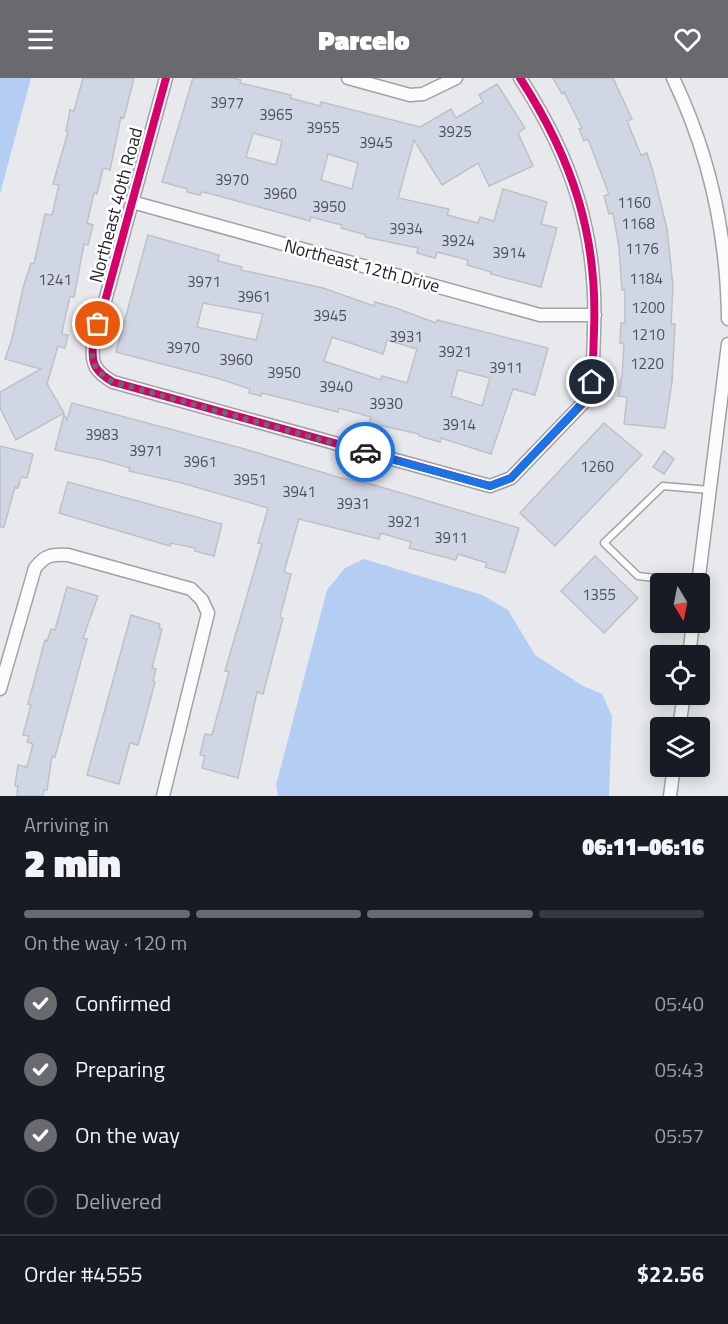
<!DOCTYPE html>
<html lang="en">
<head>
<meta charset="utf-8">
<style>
  body { margin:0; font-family:"Titillium Web",sans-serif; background:#20242c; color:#f1f3f6; height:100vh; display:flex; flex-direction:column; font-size:22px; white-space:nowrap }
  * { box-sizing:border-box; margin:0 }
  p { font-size:20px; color:#9ea1a6 }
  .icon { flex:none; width:33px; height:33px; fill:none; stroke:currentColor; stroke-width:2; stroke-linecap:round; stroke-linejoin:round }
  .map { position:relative; height:718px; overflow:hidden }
  .panel { display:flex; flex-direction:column; background:#171b24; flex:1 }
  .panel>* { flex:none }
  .needle { width:39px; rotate:170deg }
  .buttons { position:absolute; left:650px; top:495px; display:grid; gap:12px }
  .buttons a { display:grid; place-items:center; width:60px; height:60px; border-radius:6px; background:#171b24; box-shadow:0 3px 15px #0003; font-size:30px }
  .pin { position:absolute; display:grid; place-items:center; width:51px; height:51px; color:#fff; margin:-26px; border:3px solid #fff; border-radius:50%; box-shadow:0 2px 6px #0007 }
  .courier { position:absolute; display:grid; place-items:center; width:60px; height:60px; margin:-30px; border:4px solid #1a73e8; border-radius:50%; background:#fff; color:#222; box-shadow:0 2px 8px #0007 }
  .head em { font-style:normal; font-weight:800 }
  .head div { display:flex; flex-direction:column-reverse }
  .head { display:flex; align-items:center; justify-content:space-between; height:102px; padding:0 24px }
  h1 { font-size:39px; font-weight:800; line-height:45px }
  .bar { display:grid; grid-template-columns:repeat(4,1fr); gap:9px 6px; align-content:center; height:72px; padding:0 24px }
  .bar i { height:8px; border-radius:4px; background:#363941 }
  .bar .on { background:#686a6d }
  .bar p { grid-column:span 4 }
  .line { display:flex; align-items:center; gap:15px; padding:0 24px; border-top:2px solid #363941 }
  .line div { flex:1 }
  ol { padding:0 24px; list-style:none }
  li { display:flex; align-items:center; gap:18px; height:66px }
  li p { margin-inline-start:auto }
  li .icon { padding:6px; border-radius:50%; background:#686a6d; color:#fff; stroke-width:4 }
  li:last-child { color:#9ea1a6 }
  li i { width:33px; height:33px; border:3px solid #363941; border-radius:50% }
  header { display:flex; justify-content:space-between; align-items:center; height:78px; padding:0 24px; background:#686a6d; color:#fff; font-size:27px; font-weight:800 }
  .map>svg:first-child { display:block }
  .water { fill:#b3cef2 }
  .building { fill:#d0d6e4; stroke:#bfc1c4; stroke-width:1.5; fill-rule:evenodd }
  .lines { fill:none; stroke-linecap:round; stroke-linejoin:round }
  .service-casing { stroke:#a0a2a4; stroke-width:9 }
  .minor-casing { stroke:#a0a2a4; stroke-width:15 }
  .service { stroke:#fbfcfc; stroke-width:6 }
  .minor { stroke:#fbfcfc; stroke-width:12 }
  .cycleway-casing { stroke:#fff; stroke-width:11 }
  .cycleway { stroke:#d6006c; stroke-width:8 }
  .done { stroke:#686a6d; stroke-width:6; stroke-dasharray:0 10.8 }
  .route { stroke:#1a73e8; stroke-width:8 }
  .labels { text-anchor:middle; stroke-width:5; stroke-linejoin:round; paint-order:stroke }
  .number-label { font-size:15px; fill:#4f5157 }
  .street-label { font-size:18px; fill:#242528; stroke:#fff }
</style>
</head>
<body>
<header><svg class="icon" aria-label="menu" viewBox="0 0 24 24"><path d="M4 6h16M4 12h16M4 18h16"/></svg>Parcelo<svg class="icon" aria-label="heart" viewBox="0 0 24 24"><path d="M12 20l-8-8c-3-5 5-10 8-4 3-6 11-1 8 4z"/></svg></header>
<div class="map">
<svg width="728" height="718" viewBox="0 0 728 718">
  <rect width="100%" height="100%" fill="#e7e9ec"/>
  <path class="water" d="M0,0H31L0,116Z
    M364,481L482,517L508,532L535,577L583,608L602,616L612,638L609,718H278L276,707L327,512L345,490Z"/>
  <path class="building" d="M83,0H134L124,40L121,39L110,92L103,90L97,116L94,115L87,145L93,147L88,167L84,166L74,219L70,218L63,249L62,256L68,257L65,270L58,268L47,306L64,335L16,362L0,330V314L41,291L5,281L12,261L23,210L31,185L34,186L45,136L52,137L59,107L53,106L68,54L66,53L70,32L74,33Z
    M193,0H233L241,2L240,5L291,17L290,20L320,28L321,24L420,49L451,31L456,40L483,24L479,17L497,6L525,50L518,55L533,88L489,108L478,85L442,107L414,62L398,120L449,131L447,137L478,145L480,139L494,143L503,111L547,124L541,146L557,150L541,209L491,196V194L467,187L468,182L437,174L435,180L417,175L418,170L365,159L366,157L341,150L342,147L311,139L310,143L208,115L201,114L200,117L187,114L188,111L162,104ZM253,55L282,63L276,87L246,79ZM328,76L358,85L352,111L321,102Z
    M553,0H613L632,41L627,43L641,77L647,75L653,94L667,151L673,208L671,246H675L672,304L665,350L624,346L627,319L618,318L622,298L624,265H620L621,245H625V212H622L619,169L613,135L609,136L604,118L609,116L588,61L584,63L579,51L582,50L564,14L562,16Z
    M148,157L219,177L218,183L242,189L241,192L323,210L374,228L375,224L396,230L436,245L437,242L548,270L535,317L513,311L491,376L441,360L440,364L419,358V356L369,345L371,339L339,330L338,334L262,315L261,318L249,315L250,311L220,301L116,274ZM203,225L263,236L256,262L197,249ZM332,259L383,276L387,262L417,271L407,305L382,298L381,302L324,283ZM458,292L490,300L482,328L451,318Z
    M72,325L241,370L341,400L374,407L519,450L505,495L485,489L487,485L458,476L456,482L409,470L411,464L381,455L379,461L299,441L284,494L291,496L280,539L283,540L263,616L257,614L238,700L202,690L205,678L200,677L205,656L212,657L229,594L225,593L262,466L258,465L268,430L182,405L129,393L130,390L102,382L55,372L64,337L67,342Z
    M604,345L642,377L555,468L520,435Z
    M0,368L33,376L27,400L21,399L18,410L15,409L4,449H0Z
    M664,373L674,381L664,396L653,389Z
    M68,404L222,446L214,478L195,473V470L171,465L170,468L59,435Z
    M595,478L638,520L604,555L561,513Z
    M67,509L98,518L83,560L87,561L55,679L52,678L47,712H44L43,718H17L18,708H15L18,687L27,689L33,666L27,664L29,658L23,657L31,627L28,626L45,562L47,563L51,551L55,552Z
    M131,537L160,546L159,550L162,551L152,590L156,591L153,603L155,604L144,646L138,667L130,665L119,706L87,697Z"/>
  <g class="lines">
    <g class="service-casing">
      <path id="service" d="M698,505L638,498L604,465L663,408L710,412"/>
    </g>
    <g class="minor-casing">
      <path id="minor" d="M166,0L93,267C91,287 96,294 113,304L490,408L511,400L587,321C594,299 593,276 594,253C598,157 572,80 520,0
        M348,0L410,17L423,16L456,0
        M673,0C710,77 727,156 728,241
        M132,124L540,237H595
        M698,506L728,266
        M689,578L693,544
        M0,611L35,490C45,477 52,476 68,477L191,511L202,522L208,535L163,718
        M679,650L684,616
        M670,718L674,688"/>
    </g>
    <use href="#service" class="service"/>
    <use href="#minor" class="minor"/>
    <g class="cycleway-casing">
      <path id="cycleway" d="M166,0L93,267C91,287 96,294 113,304L490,408L511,400L587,321C594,299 593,276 594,253C598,157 572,80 520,0"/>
    </g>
    <use href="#cycleway" class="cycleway"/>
  </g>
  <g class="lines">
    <path class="done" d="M98,246C91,274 85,288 113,304L365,374"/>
    <path class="route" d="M365,374L490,408L511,400L586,321L592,304"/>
  </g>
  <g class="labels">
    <g class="number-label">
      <text x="227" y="30">3977</text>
      <text x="276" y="42">3965</text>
      <text x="323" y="55">3955</text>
      <text x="455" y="59">3925</text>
      <text x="376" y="70">3945</text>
      <text x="232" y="107">3970</text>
      <text x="280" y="121">3960</text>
      <text x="634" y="130">1160</text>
      <text x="329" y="134">3950</text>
      <text x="638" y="151">1168</text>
      <text x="406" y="156">3934</text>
      <text x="458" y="168">3924</text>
      <text x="642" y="176">1176</text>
      <text x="509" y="180">3914</text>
      <text x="646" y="206">1184</text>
      <text x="55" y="207">1241</text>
      <text x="204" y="209">3971</text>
      <text x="254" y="224">3961</text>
      <text x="648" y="235">1200</text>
      <text x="330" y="243">3945</text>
      <text x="648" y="262">1210</text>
      <text x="406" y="264">3931</text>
      <text x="183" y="275">3970</text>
      <text x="455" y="279">3921</text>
      <text x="236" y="287">3960</text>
      <text x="647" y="291">1220</text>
      <text x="506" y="295">3911</text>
      <text x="284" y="300">3950</text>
      <text x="336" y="314">3940</text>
      <text x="386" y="331">3930</text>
      <text x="459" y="352">3914</text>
      <text x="102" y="362">3983</text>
      <text x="146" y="378">3971</text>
      <text x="200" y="389">3961</text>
      <text x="597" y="394">1260</text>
      <text x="250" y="407">3951</text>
      <text x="299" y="419">3941</text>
      <text x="353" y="431">3931</text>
      <text x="404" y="449">3921</text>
      <text x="451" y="465">3911</text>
      <text x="599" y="522">1355</text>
    </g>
    <g class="street-label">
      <text transform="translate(116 127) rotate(-75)" y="6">Northeast 40th Road</text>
      <text transform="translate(362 188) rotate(15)" y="6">Northeast 12th Drive</text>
    </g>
  </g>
</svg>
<div class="buttons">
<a><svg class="needle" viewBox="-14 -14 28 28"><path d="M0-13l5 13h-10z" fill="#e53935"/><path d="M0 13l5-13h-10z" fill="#9ea1a6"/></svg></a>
<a><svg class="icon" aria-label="locate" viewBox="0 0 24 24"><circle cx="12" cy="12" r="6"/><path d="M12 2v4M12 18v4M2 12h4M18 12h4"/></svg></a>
<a><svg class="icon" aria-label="layers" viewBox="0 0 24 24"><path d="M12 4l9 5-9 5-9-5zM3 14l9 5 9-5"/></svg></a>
</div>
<div class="pin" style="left:98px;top:246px;background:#ea580c"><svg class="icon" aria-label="bag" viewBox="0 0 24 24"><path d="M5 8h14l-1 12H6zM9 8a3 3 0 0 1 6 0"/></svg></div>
<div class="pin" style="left:592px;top:304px;background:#1f2937"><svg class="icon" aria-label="home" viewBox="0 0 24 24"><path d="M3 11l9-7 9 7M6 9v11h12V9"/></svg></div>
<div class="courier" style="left:365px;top:374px"><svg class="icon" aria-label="car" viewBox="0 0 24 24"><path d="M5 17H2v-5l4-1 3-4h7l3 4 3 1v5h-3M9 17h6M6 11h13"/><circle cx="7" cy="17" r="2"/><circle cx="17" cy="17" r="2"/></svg></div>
</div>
<section class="panel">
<div class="head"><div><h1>2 min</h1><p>Arriving in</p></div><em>06:11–06:16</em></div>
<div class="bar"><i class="on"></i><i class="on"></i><i class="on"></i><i></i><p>On the way · 120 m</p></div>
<ol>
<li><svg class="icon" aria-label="check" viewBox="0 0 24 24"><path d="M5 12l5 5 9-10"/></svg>Confirmed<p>05:40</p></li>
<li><svg class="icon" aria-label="check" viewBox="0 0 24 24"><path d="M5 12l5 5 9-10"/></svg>Preparing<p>05:43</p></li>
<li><svg class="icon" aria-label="check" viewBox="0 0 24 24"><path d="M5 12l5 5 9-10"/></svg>On the way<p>05:57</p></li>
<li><i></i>Delivered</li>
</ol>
<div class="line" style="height:78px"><div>Order #4555</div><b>$22.56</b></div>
</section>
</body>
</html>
